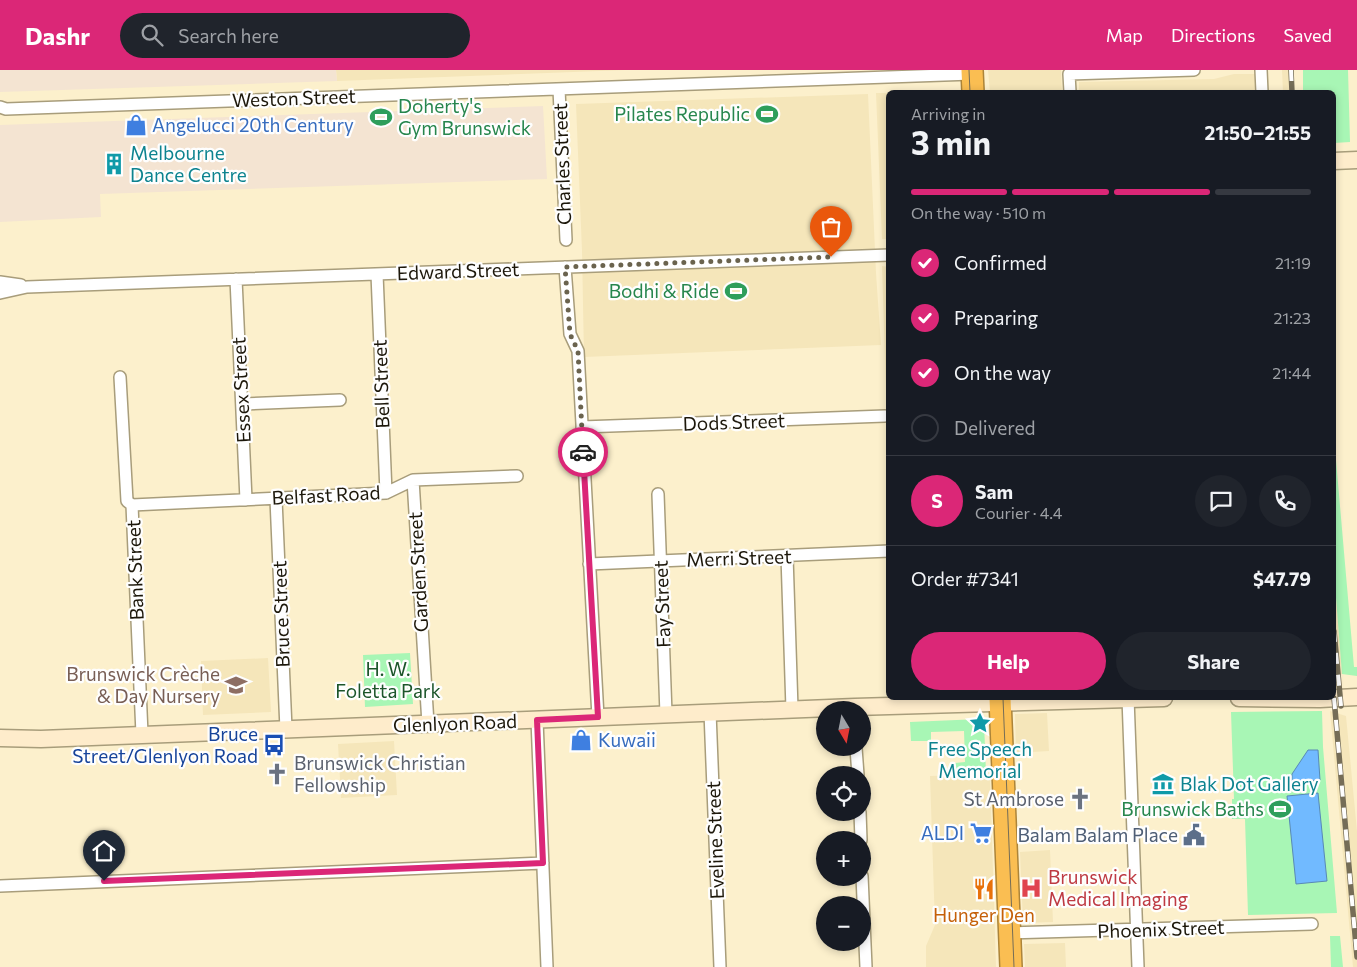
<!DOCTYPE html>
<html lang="en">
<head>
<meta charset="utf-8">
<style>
  body { margin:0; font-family:Commissioner,sans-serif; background:#20242c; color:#f1f3f6; height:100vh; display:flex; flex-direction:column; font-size:19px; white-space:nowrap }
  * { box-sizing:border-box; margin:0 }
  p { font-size:16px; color:#9ea1a6 }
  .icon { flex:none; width:28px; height:28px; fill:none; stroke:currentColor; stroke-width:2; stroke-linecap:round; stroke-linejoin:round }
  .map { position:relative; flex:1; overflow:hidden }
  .sheet { position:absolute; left:886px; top:20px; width:450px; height:610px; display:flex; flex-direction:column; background:#171b24; border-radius:8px; box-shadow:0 2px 8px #0003 }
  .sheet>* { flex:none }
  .needle { width:32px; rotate:170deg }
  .controls { position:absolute; left:816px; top:631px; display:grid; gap:10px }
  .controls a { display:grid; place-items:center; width:55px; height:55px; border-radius:50%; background:#171b24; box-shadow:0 2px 8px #0003; font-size:25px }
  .pin { position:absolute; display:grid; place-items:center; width:42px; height:42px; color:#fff; margin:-51px -21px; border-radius:50% 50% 50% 0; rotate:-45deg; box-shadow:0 0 5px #0007 }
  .pin .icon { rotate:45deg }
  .courier { position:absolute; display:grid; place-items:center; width:50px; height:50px; margin:-25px; border:4px solid #db2777; border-radius:50%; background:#fff; color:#222; box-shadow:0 1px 6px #0007 }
  .head em { font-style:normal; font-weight:700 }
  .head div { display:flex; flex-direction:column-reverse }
  .head { display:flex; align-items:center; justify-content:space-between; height:85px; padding:0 25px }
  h1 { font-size:32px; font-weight:700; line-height:38px }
  .bar { display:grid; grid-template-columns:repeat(4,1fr); gap:8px 5px; align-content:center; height:60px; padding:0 25px }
  .bar i { height:6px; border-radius:4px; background:#363941 }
  .bar .current { background:#db2777 }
  .bar p { grid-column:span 4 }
  .line { display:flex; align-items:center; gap:12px; padding:0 25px; border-top:1px solid #363941 }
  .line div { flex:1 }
  .round { display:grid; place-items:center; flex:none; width:52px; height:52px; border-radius:26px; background:#20242c }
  ol { padding:0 25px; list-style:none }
  li { display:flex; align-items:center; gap:15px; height:55px }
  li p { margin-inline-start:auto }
  li .icon { padding:5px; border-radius:50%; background:#db2777; color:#fff; stroke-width:4 }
  li:last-child { color:#9ea1a6 }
  li i { width:28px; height:28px; border:2px solid #363941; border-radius:50% }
  .cta { display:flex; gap:10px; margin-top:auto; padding:10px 25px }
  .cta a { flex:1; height:58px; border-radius:30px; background:#db2777; color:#fff; font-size:20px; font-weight:700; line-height:58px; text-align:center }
  .cta a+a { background:#20242c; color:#f1f3f6 }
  header { display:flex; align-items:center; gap:30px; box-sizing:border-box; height:70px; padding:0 25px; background:#db2777; color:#fff }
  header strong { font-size:24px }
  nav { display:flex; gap:28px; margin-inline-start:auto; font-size:18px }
  .search { width:350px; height:45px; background:#20242c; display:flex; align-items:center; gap:12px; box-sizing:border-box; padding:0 18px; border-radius:28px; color:#9ea1a6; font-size:19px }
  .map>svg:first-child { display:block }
  .built { fill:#f5e6ba }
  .industrial { fill:#f4e4d2 }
  .green { fill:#a8f6b5 }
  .water { fill:#71baff; stroke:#5889b6 }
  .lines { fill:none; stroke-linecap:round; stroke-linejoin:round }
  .street-casing { stroke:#a89d7b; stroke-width:14 }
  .secondary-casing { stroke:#a89d7b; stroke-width:19 }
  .highway-casing { stroke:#ac8439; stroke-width:24 }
  .street { stroke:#fff; stroke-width:11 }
  .secondary { stroke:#feeccb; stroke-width:16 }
  .highway { stroke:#fabe52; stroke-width:21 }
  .tram { stroke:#756d57; stroke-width:1 }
  .rail-casing { stroke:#756d57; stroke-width:5.5 }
  .rail { stroke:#fefefe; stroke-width:4; stroke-dasharray:11; stroke-linecap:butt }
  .done { stroke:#6a634e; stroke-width:5; stroke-dasharray:0 9 }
  .route { stroke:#db2777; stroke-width:6 }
  .labels { text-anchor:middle; stroke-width:4.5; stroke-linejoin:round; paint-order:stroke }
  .street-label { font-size:19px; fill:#1c170a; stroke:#fefefe }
  .leisure-label { font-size:19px; fill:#27864d; stroke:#fefefe; text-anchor:end }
  .shop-label { font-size:19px; fill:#366cbe; stroke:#fefefe; text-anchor:start }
  .culture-label { font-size:19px; fill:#0d838f; stroke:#fefefe; text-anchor:start }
  .park-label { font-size:19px; fill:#1c552a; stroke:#fefefe }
  .education-label { font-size:19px; fill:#785e54; stroke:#fefefe; text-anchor:end }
  .transit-label { font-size:19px; fill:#164399; stroke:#fefefe; text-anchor:end }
  .worship-label { font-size:19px; fill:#5b616d; stroke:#fefefe; text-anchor:start }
  .service-label { font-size:19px; fill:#4e5e75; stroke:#fefefe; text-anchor:end }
  .health-label { font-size:19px; fill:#be3a42; stroke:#fefefe; text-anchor:start }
  .food-label { font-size:19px; fill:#c56008; stroke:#fefefe }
</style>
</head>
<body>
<header>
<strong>Dashr</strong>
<div class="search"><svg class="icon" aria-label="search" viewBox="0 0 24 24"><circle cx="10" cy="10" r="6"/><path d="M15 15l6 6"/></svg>Search here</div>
<nav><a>Map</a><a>Directions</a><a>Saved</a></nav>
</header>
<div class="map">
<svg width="1357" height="897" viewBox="0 0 1357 897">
  <rect width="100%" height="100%" fill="#fcf0cc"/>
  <path class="built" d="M336,0H625L337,11Z
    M988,0H1061L1062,22H990Z
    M1282,0H1294V22H1283Z
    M1234,4H1258L1259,22H1079V12L1214,9Z
    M876,23H889V169H882Z
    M868,24L876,203L881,275L584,287L582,181L576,34Z
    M882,196L889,197V384H888Z
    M1334,502L1338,556L1342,604L1334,605Z
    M268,588L271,642L203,645L201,591Z
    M1330,641L1346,646L1357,761V897H1353Z
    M1047,643L1049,681L1016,683L1015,644Z
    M394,671L397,725L341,728L338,674Z
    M990,704L996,897H926V876L935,855L930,706Z
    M1050,780L1053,852L1023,853L1020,782Z
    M1065,873L1066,897H1025L1024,874Z"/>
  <path class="industrial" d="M0,0H336L337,11L0,22Z
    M543,36L547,109L100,124L101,147L0,152V55Z"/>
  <path class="green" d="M1303,0H1348L1350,72L1334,73V22H1303Z
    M1334,367L1354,597H1357V606L1342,604L1334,502Z
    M410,583L413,634L365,637L363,585Z
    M1322,641L1323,677L1337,843L1248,845L1245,749H1232V729H1234L1231,642Z
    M980,649L984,652L986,703L955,704V693L965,692L964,661L931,662V671H911L910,652Z
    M1330,866H1340L1343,897H1331Z"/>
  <path class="water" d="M1308,680H1318L1320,710L1292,712V704Z
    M1318,723L1327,811L1296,814L1287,726Z"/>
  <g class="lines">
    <g class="street-casing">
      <path id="street" d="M1261,0L1262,22
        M559,19L566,170
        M1070,22L1069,4L1194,0
        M0,37L6,39L972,4
        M565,197L570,264L578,281L598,647
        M377,204L386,423
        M236,209L246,430
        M0,212L21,215
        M0,223L27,217L889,185
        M120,307L127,431L132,435L142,664
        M242,334L340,330
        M582,357L885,346
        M413,410L428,654
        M658,424L666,644
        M276,429L286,659
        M132,435L386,423L413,410L517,406
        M787,486L792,639
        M589,494L889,481
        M1128,628L1138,897
        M710,642L720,897
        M537,650L547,897
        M856,678L858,705
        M860,742L861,770
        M862,806L866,897
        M0,816L543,793
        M1010,863L1312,854"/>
    </g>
    <g class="secondary-casing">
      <path id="secondary" d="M1334,91L1357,90
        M1239,628L1320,629L1357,627
        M0,668L41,669L855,637L1164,628"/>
    </g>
    <g class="highway-casing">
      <path id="highway" d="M972,0L973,22
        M1000,628L1011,897"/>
    </g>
    <use href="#street" class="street"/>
    <use href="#secondary" class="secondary"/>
    <use href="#highway" class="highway"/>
    <path class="tram" d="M969,0L970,22
      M1003,628L1014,897"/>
    <g class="rail-casing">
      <path id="rail" d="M1291,0L1292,22
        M1334,561L1341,636
        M1334,628L1357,887"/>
    </g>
    <use href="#rail" class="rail"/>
  </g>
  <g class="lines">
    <path class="done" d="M583,382L578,281L570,264L565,197L831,187"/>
    <path class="route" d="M104,811L543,793L537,650L598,647L583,382"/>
  </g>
  <defs>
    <g id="stadium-bare" transform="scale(1.725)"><path d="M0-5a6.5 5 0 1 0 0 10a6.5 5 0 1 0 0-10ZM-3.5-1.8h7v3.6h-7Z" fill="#2e9e5b" stroke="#fefefe" stroke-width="2.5" paint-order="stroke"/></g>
    <g id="shop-bare" transform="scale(1.725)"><path d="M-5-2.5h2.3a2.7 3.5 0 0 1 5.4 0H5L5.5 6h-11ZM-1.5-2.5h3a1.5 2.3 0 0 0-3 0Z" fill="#3f7fe0" stroke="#fefefe" stroke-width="2.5" paint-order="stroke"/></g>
    <g id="building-bare" transform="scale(1.725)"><path d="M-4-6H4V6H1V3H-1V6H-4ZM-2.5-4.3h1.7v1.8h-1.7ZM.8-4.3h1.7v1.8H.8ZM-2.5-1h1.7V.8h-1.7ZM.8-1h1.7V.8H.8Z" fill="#0f9aa8" stroke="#fefefe" stroke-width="2.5" paint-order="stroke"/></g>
    <g id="school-bare" transform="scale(1.725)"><path d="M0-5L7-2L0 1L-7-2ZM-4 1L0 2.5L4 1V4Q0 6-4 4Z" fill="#8d6e63" stroke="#fefefe" stroke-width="2.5" paint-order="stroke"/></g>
    <g id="sight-bare" transform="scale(1.725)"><path d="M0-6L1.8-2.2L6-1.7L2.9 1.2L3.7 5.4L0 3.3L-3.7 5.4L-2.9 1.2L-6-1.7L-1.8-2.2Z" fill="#0f9aa8" stroke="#fefefe" stroke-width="2.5" paint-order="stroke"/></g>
    <g id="bus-bare" transform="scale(1.725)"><path d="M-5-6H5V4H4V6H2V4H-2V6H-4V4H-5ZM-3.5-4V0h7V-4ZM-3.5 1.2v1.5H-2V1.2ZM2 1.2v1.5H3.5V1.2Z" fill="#1a4fb4" stroke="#fefefe" stroke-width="2.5" paint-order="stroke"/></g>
    <g id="church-bare" transform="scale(1.725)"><path d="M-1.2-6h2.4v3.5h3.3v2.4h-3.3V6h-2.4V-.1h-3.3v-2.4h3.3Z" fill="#6b7280" stroke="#fefefe" stroke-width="2.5" paint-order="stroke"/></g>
    <g id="museum-bare" transform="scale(1.725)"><path d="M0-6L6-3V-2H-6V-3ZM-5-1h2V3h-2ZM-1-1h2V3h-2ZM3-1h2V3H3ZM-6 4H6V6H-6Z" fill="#0f9aa8" stroke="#fefefe" stroke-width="2.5" paint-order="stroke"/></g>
    <g id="supermarket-bare" transform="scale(1.725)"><path d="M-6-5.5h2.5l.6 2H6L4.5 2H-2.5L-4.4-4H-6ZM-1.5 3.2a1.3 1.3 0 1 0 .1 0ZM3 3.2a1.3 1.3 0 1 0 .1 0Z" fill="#3f7fe0" stroke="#fefefe" stroke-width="2.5" paint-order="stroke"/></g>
    <g id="civic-bare" transform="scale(1.725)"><path d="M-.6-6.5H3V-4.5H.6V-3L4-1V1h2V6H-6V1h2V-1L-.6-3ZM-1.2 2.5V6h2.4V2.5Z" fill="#5c6f8a" stroke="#fefefe" stroke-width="2.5" paint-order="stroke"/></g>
    <g id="hospital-bare" transform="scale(1.725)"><path d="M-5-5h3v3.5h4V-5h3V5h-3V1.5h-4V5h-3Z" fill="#e0444e" stroke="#fefefe" stroke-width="2.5" paint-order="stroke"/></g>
    <g id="restaurant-bare" transform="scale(1.725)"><path d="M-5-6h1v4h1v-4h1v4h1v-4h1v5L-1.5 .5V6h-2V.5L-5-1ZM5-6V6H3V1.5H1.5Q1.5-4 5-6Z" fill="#e8710a" stroke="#fefefe" stroke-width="2.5" paint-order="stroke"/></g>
  </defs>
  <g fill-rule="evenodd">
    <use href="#stadium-bare" x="767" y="44"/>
    <use href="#stadium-bare" x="381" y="47"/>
    <use href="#shop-bare" x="136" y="55"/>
    <use href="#building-bare" x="114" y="94"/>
    <use href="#stadium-bare" x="736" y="221"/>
    <use href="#school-bare" x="236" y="615"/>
    <use href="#sight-bare" x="980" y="653"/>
    <use href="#shop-bare" x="581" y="670"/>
    <use href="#bus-bare" x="274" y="675"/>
    <use href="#church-bare" x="277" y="704"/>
    <use href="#museum-bare" x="1163" y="714"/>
    <use href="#church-bare" x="1080" y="729"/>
    <use href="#stadium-bare" x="1280" y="739"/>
    <use href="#supermarket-bare" x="981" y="763"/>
    <use href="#civic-bare" x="1194" y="765"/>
    <use href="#hospital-bare" x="1031" y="818"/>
    <use href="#restaurant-bare" x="984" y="819"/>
  </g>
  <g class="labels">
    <g class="street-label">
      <text transform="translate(294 28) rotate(-2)" y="7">Weston Street</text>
      <text transform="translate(562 94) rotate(-92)" y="7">Charles Street</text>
      <text transform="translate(458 201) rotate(-2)" y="7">Edward Street</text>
      <text transform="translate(381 314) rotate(-92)" y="7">Bell Street</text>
      <text transform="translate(241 320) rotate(-93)" y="7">Essex Street</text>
      <text transform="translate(734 352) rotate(-2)" y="7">Dods Street</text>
      <text transform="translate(326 425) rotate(-3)" y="7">Belfast Road</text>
      <text transform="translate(739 488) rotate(-2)" y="7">Merri Street</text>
      <text transform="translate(135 500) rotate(-92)" y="7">Bank Street</text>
      <text transform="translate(418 502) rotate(-93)" y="7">Garden Street</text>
      <text transform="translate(662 534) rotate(-92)" y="7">Fay Street</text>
      <text transform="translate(281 544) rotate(-92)" y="7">Bruce Street</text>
      <text transform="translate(455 653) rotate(-2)" y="7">Glenlyon Road</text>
      <text transform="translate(715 770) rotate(-92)" y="7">Eveline Street</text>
      <text transform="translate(1161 859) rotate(-2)" y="7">Phoenix Street</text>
    </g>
    <g class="leisure-label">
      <text x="398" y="43" text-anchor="start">Doherty's<tspan x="398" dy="22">Gym Brunswick</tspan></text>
      <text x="750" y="51">Pilates Republic</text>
      <text x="719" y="228">Bodhi &amp; Ride</text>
      <text x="1264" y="746">Brunswick Baths</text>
    </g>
    <g class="shop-label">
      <text x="152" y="62">Angelucci 20th Century</text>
      <text x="598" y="677">Kuwaii</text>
      <text x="964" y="770" text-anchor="end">ALDI</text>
    </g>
    <g class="culture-label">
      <text x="130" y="90">Melbourne<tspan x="130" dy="22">Dance Centre</tspan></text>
      <text x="980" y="686" text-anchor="middle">Free Speech<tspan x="980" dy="22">Memorial</tspan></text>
      <text x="1180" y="721">Blak Dot Gallery</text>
    </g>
    <g class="park-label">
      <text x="388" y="606">H. W.<tspan x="388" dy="22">Foletta Park</tspan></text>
    </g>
    <g class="education-label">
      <text x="220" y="611">Brunswick Crèche<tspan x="220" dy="22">&amp; Day Nursery</tspan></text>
    </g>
    <g class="transit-label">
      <text x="258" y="671">Bruce<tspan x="258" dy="22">Street/Glenlyon Road</tspan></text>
    </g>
    <g class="worship-label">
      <text x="294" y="700">Brunswick Christian<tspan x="294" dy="22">Fellowship</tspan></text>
      <text x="1064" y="736" text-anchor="end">St Ambrose</text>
    </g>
    <g class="service-label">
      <text x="1178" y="772">Balam Balam Place</text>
    </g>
    <g class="health-label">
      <text x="1048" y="814">Brunswick<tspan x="1048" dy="22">Medical Imaging</tspan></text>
    </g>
    <g class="food-label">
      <text x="984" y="852">Hunger Den</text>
    </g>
  </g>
</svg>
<div class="controls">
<a><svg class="needle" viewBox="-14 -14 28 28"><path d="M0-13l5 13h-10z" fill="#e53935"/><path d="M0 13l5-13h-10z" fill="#9ea1a6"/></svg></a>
<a><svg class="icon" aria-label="locate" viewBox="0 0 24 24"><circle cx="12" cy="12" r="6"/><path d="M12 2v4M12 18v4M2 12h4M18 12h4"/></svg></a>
<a>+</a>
<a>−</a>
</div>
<div class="pin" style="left:831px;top:187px;background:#ea580c"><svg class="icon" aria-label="bag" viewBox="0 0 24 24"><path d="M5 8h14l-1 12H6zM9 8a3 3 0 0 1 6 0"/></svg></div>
<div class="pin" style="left:104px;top:811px;background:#1f2937"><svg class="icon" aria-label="home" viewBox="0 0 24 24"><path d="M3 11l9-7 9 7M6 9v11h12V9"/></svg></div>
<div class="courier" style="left:583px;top:382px"><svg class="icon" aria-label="car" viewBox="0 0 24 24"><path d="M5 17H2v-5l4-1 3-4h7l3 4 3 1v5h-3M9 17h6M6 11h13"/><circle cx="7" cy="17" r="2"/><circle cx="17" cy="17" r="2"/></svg></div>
<section class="sheet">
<div class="head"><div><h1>3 min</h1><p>Arriving in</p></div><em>21:50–21:55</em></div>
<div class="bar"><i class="current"></i><i class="current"></i><i class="current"></i><i></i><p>On the way · 510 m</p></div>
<ol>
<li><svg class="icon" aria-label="check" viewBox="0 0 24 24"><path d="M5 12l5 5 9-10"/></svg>Confirmed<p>21:19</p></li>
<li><svg class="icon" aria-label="check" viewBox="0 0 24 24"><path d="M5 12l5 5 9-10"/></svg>Preparing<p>21:23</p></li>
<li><svg class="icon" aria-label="check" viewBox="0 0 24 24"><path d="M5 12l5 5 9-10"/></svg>On the way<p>21:44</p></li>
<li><i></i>Delivered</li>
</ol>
<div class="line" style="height:90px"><b class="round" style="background:#db2777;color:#fff">S</b><div><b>Sam</b><p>Courier · 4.4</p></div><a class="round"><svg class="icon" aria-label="chat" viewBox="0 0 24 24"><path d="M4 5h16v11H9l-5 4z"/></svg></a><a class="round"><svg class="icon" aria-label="phone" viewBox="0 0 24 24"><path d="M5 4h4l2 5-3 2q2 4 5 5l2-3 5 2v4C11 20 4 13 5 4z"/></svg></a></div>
<div class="line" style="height:65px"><div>Order #7341</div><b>$47.79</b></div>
<div class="cta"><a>Help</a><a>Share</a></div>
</section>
</div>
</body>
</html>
